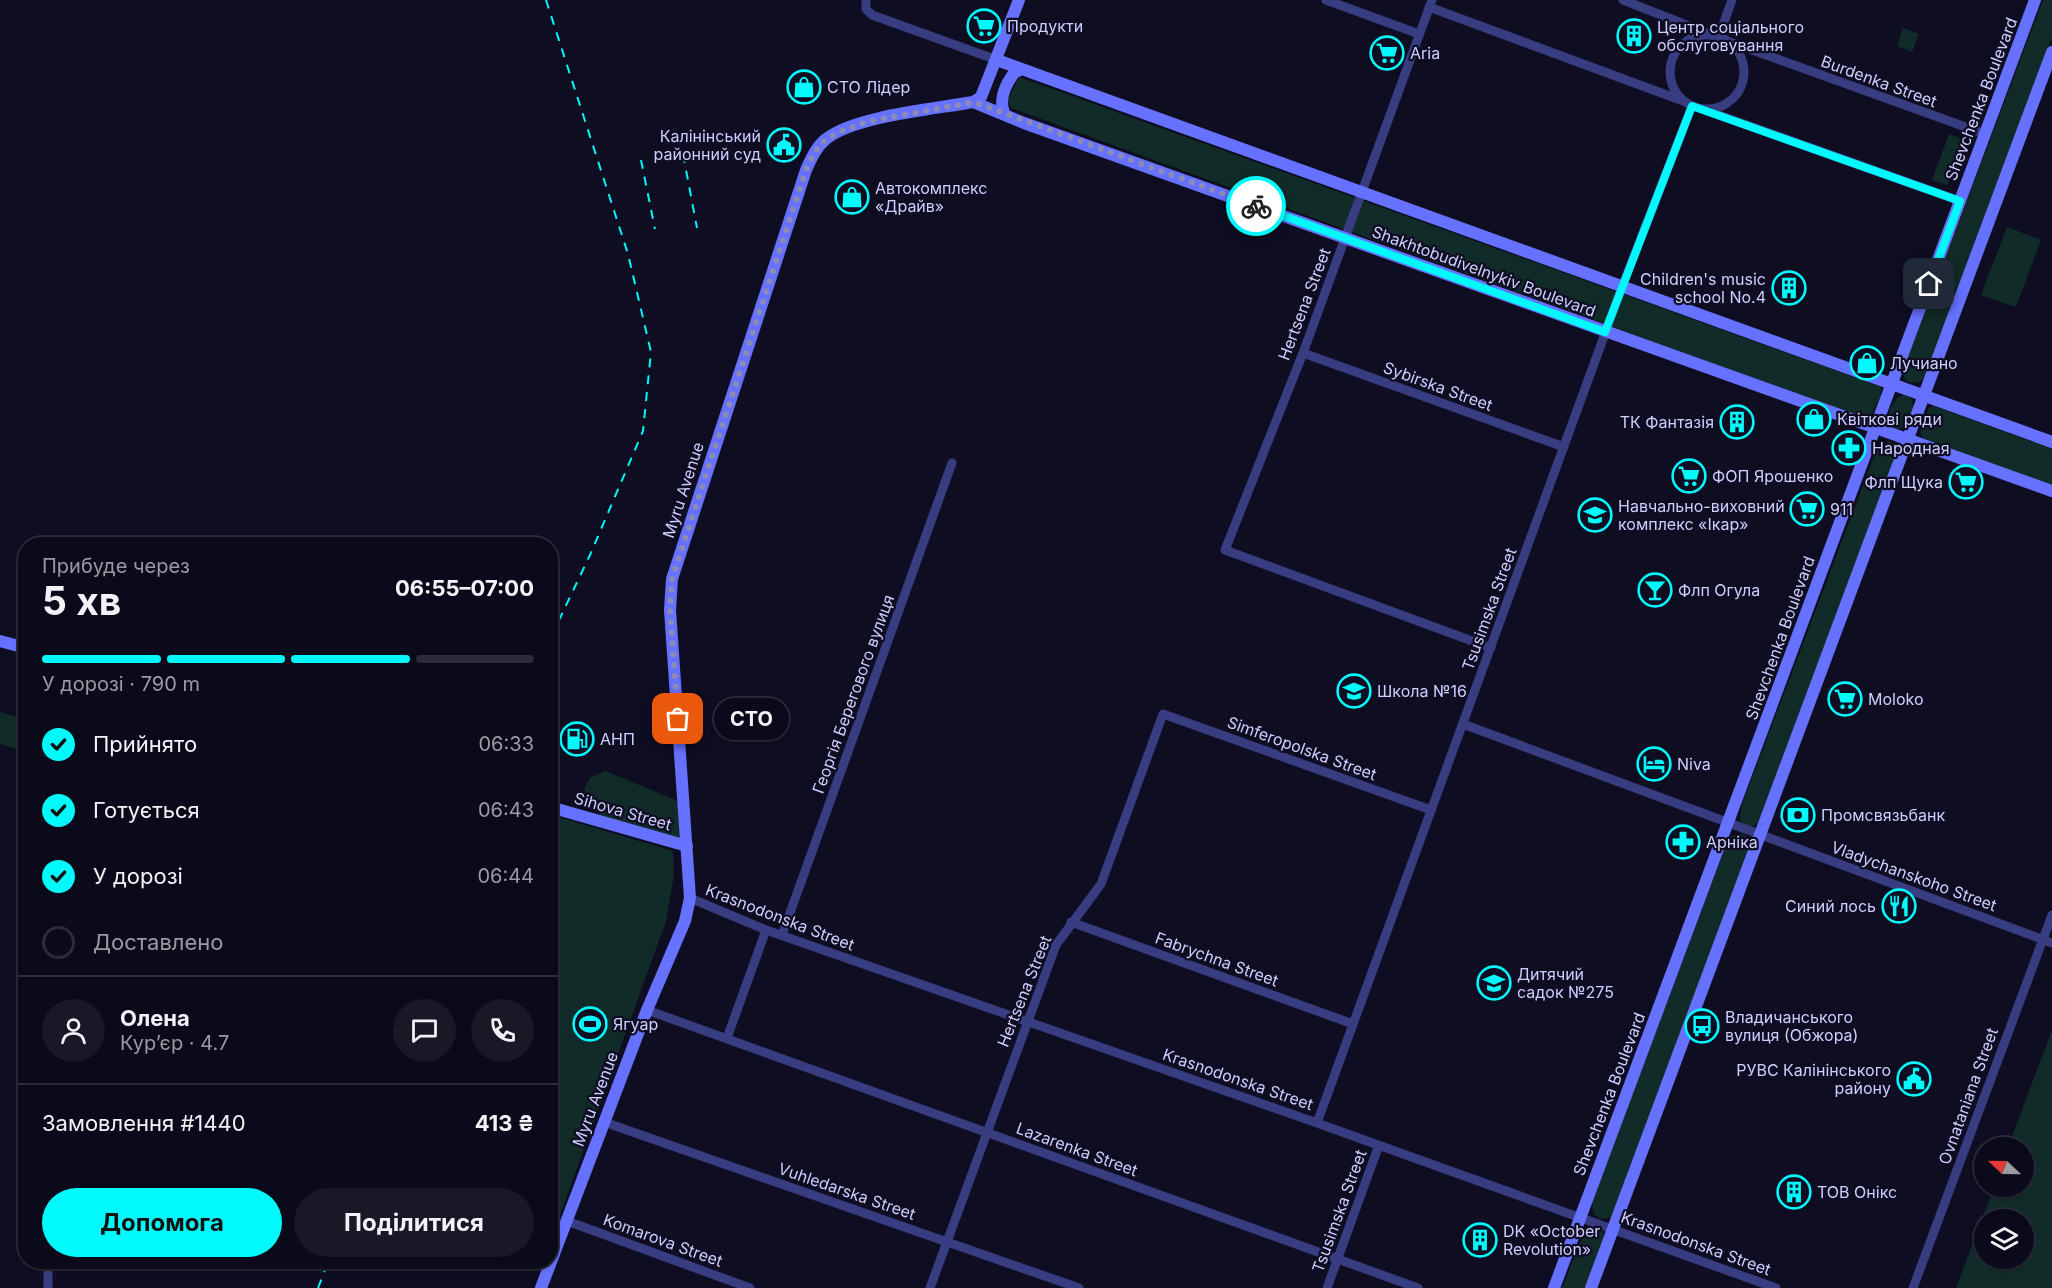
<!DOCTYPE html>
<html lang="uk">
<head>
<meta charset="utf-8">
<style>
  body { margin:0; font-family:Inter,sans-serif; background:#191827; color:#f1f3f6; height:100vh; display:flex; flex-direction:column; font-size:22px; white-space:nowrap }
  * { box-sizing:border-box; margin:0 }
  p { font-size:20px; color:#9a9aa2 }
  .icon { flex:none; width:33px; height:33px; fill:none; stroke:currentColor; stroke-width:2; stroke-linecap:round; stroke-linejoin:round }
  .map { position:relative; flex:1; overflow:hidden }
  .drawer { position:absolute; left:18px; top:537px; width:540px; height:732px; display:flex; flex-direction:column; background:#0b0a1a; border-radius:24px; box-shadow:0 2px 4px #0004,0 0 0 2px #2b2b39 }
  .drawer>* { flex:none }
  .needle { width:39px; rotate:292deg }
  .fabs { position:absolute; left:1974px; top:1137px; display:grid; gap:12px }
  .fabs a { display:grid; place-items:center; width:60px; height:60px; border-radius:50%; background:#0b0a1a; box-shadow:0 2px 4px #0004,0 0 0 2px #2b2b39; font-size:30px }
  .pin { position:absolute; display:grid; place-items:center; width:51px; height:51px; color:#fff; margin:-26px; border-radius:12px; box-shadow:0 3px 9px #0006 }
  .courier { position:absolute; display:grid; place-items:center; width:60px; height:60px; margin:-30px; border:4px solid #00f9fa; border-radius:50%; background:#fff; color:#222; box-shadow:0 2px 8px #0007 }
  .bubble { position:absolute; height:42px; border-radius:21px; background:#0b0a1a; box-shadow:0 2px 4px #0004,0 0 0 2px #2b2b39; font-size:20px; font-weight:700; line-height:42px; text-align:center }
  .headline em { font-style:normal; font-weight:700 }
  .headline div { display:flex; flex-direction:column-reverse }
  .headline { display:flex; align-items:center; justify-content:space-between; height:102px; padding:0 24px }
  h1 { font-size:39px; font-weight:700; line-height:45px }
  .bar { display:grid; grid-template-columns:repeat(4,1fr); gap:9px 6px; align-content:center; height:72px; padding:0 24px }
  .bar i { height:8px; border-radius:4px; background:#2b2b39 }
  .bar .current { background:#00f9fa }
  .bar p { grid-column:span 4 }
  .line { display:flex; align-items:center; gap:15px; padding:0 24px; border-top:2px solid #2b2b39 }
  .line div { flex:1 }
  .round { display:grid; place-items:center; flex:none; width:63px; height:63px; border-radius:32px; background:#191827 }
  ol { padding:0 24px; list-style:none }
  li { display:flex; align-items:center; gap:18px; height:66px }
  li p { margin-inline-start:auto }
  li .icon { padding:6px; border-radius:50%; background:#00f9fa; color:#111; stroke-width:4 }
  li:last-child { color:#9a9aa2 }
  li i { width:33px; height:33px; border:3px solid #2b2b39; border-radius:50% }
  .action { display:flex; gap:12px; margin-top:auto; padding:12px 24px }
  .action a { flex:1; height:69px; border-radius:36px; background:#00f9fa; color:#111; font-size:24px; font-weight:700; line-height:69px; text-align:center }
  .action a+a { background:#191827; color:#f1f3f6 }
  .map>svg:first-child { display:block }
  .green { fill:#112c28; fill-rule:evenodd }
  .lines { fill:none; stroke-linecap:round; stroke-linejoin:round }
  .street { stroke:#383d81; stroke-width:9 }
  .secondary { stroke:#6671ff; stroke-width:12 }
  .rail { stroke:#00f9fa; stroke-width:2; stroke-dasharray:9 8; stroke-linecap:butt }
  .done { stroke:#8c8bb2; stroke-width:6; stroke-dasharray:0 10.8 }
  .route { stroke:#00f9fa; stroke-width:8 }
  .labels { text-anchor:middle; stroke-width:4.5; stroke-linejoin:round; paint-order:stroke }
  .poi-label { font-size:16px; fill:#cfcfff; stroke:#0f0d22; text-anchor:start }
  .street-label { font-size:16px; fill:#cfcfff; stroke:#0f0d22 }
</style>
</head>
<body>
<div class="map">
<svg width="2052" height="1288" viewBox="0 0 2052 1288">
  <rect width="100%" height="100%" fill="#0f0d22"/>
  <path class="green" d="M2043,0H2052V37L1927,373C1921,384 1916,385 1905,380L1903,370Z
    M1903,28L1919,34L1912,52L1897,46Z
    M1019,77L1881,387L1880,397L1869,420L1011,108L1008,100Z
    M1949,134L1964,140L1947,185L1932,180Z
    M2007,227L2041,240L2016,307L1981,295Z
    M1903,395L1911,398L1914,407L1906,427L1895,429L1888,422C1888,411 1892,399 1903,395Z
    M1933,406L2052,449V485L1923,438L1920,432L1929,408Z
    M1890,441L1899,454L1758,824L1750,828L1740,821L1741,807L1878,446Z
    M0,712L25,719V751L0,744Z
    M605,771L676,800L681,811L682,836L673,843C634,831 600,832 584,789L590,778Z
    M551,815L673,851L674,876L666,921L554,1232L550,1231V1133L553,1127L550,1126Z
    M1743,833L1750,842L1751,849L1614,1212L1610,1218L1600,1219L1593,1213L1592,1202L1726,846L1731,836Z
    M2052,1030V1288H1956L1994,1187L2024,1186V1148L2008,1147ZM1984,1220H2024V1258H1984Z
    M1593,1226L1601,1229L1605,1236L1586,1288H1562L1584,1232Z"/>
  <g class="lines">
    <path class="street" d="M866,0V9L872,15L997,60
      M1326,0L1419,34
      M1432,0L1303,353L1225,550L1491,648
      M1623,0L1707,33
      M1429,7L1683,101
      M1670 72a37 37 0 1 1 74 0a37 37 0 1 1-74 0Z
      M1719,36L1732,0
      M1730,42L1985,134
      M1702,109L1960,201
      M1303,353L1564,447
      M1463,724L2052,943
      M690,898L766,930L1317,1123L1776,1288
      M1071,922L1353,1024
      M782,935L952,463
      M647,1010L1418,1288
      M727,1038L766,930
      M604,1122L1079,1288
      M1317,1123L1622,287L1692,106
      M567,1221L750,1288
      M48,1288V1262
      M930,1288L1056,945L1101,884L1163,714L1431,810
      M1327,1288L1379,1145
      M1913,1288L2052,915"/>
    <path class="secondary" d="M997,60L2052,442
      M973,102L1024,123L2052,491
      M1005,115C998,101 1005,85 1014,73L1022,69
      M0,641L26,648
      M550,807L687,846
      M541,1288L647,1010L685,921L690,898L670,610L672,579L806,170C811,159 816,147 826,139C855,116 935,109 973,102L981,97L1019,0
      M1554,1288L2035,0
      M1591,1288L2052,52"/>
    <path class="rail" d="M546,0L628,254L651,352L643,431L590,555L550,639
      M683,154L697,228
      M641,160L655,229
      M318,1288L328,1262"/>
  </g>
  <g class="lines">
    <path class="done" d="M678,719L670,610L672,579L806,170L814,153L826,139L841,131L870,121L974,102L1256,206"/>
    <path class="route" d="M1256,206L1605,332L1692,106L1960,201L1929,284"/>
  </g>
  <defs>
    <g id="supermarket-ring" transform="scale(1.725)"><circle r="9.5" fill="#0f0d22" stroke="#00f9fa" stroke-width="1.5"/><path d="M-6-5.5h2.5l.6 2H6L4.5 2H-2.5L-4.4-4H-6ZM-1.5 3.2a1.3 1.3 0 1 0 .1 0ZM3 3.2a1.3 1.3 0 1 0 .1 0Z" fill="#00f9fa"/></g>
    <g id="building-ring" transform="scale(1.725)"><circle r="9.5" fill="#0f0d22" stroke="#00f9fa" stroke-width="1.5"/><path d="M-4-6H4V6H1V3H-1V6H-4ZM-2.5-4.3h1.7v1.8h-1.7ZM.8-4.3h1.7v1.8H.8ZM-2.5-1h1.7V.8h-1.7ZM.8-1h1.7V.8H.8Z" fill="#00f9fa"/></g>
    <g id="shop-ring" transform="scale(1.725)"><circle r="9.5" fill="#0f0d22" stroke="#00f9fa" stroke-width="1.5"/><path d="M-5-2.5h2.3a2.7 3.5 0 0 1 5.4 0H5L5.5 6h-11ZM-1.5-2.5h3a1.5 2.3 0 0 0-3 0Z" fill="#00f9fa"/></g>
    <g id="civic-ring" transform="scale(1.725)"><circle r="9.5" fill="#0f0d22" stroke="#00f9fa" stroke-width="1.5"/><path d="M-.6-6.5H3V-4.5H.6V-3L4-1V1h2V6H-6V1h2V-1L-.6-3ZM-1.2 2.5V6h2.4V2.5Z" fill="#00f9fa"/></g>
    <g id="pharmacy-ring" transform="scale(1.725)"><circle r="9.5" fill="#0f0d22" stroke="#00f9fa" stroke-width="1.5"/><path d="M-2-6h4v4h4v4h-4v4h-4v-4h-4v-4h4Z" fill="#00f9fa"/></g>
    <g id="school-ring" transform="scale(1.725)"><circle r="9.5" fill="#0f0d22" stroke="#00f9fa" stroke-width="1.5"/><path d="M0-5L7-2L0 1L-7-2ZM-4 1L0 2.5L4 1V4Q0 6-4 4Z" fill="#00f9fa"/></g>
    <g id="bar-ring" transform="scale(1.725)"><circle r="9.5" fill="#0f0d22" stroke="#00f9fa" stroke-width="1.5"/><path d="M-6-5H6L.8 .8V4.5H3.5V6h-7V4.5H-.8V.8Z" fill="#00f9fa"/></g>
    <g id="fuel-ring" transform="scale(1.725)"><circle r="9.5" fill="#0f0d22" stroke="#00f9fa" stroke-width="1.5"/><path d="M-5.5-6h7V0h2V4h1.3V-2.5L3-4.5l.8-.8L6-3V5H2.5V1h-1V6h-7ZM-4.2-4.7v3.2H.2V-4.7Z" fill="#00f9fa"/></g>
    <g id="hotel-ring" transform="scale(1.725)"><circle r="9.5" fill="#0f0d22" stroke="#00f9fa" stroke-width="1.5"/><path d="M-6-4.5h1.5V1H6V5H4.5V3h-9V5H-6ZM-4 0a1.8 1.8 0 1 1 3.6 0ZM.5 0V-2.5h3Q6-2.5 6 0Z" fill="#00f9fa"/></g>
    <g id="bank-ring" transform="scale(1.725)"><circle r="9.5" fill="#0f0d22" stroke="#00f9fa" stroke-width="1.5"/><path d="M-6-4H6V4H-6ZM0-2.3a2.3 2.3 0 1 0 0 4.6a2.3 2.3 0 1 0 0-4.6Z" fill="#00f9fa"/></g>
    <g id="restaurant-ring" transform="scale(1.725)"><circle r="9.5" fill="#0f0d22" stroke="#00f9fa" stroke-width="1.5"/><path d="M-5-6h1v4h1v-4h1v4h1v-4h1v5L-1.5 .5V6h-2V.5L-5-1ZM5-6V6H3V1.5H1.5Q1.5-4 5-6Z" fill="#00f9fa"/></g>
    <g id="stadium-ring" transform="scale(1.725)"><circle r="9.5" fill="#0f0d22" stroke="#00f9fa" stroke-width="1.5"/><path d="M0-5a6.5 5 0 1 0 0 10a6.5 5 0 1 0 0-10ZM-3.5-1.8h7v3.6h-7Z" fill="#00f9fa"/></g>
    <g id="bus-ring" transform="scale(1.725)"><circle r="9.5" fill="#0f0d22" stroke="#00f9fa" stroke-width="1.5"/><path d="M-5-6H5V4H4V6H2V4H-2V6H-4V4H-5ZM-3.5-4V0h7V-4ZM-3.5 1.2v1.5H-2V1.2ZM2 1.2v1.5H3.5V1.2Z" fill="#00f9fa"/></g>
  </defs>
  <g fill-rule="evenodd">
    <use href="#supermarket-ring" x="984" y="26"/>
    <use href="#building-ring" x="1634" y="36"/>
    <use href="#supermarket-ring" x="1387" y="53"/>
    <use href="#shop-ring" x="804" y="87"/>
    <use href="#civic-ring" x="784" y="145"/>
    <use href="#shop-ring" x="852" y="197"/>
    <use href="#building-ring" x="1789" y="288"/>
    <use href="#shop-ring" x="1867" y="363"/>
    <use href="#shop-ring" x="1814" y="419"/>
    <use href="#building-ring" x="1737" y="422"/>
    <use href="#pharmacy-ring" x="1849" y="448"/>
    <use href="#supermarket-ring" x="1689" y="476"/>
    <use href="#supermarket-ring" x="1966" y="482"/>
    <use href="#supermarket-ring" x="1807" y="509"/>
    <use href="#school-ring" x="1595" y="515"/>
    <use href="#bar-ring" x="1655" y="590"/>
    <use href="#school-ring" x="1354" y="691"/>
    <use href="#supermarket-ring" x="1845" y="699"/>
    <use href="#fuel-ring" x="577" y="739"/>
    <use href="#hotel-ring" x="1654" y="764"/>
    <use href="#bank-ring" x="1798" y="815"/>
    <use href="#pharmacy-ring" x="1683" y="842"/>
    <use href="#restaurant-ring" x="1899" y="906"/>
    <use href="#school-ring" x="1494" y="983"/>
    <use href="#stadium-ring" x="590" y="1024"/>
    <use href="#bus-ring" x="1702" y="1026"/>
    <use href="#civic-ring" x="1914" y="1079"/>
    <use href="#building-ring" x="1794" y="1192"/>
    <use href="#building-ring" x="1480" y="1240"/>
  </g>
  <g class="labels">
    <g class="poi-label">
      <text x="1007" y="32">Продукти</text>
      <text x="1657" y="33">Центр соціального<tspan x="1657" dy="18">обслуговування</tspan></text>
      <text x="1410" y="59">Aria</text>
      <text x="827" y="93">СТО Лідер</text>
      <text x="761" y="142" text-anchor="end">Калінінський<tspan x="761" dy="18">районний суд</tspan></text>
      <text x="875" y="194">Автокомплекс<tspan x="875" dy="18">«Драйв»</tspan></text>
      <text x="1766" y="285" text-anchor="end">Children's music<tspan x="1766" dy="18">school No.4</tspan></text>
      <text x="1890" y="369">Лучиано</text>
      <text x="1837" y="425">Квіткові ряди</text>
      <text x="1714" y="428" text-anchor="end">ТК Фантазія</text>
      <text x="1872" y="454">Народная</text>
      <text x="1712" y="482">ФОП Ярошенко</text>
      <text x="1943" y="488" text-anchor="end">Флп Щука</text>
      <text x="1618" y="512">Навчально-виховний<tspan x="1618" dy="18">комплекс «Ікар»</tspan></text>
      <text x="1830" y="515">911</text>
      <text x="1678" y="596">Флп Огула</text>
      <text x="1377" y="697">Школа №16</text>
      <text x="1868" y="705">Moloko</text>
      <text x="600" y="745">АНП</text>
      <text x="1677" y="770">Niva</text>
      <text x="1821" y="821">Промсвязьбанк</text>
      <text x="1706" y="848">Арніка</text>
      <text x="1876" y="912" text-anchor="end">Синий лось</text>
      <text x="1517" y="980">Дитячий<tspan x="1517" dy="18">садок №275</tspan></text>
      <text x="1725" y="1023">Владичанського<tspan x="1725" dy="18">вулиця (Обжора)</tspan></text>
      <text x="613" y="1030">Ягуар</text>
      <text x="1891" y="1076" text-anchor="end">РУВС Калінінського<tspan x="1891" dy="18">району</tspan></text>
      <text x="1817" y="1198">ТОВ Онікс</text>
      <text x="1503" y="1237">DK «October<tspan x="1503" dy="18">Revolution»</tspan></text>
    </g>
    <g class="street-label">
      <text transform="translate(1879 81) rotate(20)" y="6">Burdenka Street</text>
      <text transform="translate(1981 99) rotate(-69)" y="6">Shevchenka Boulevard</text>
      <text transform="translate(1484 271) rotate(20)" y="6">Shakhtobudivelnykiv Boulevard</text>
      <text transform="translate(1304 304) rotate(-69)" y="6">Hertsena Street</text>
      <text transform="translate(1438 386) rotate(20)" y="6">Sybirska Street</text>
      <text transform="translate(683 490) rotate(-72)" y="6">Myru Avenue</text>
      <text transform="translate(1489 609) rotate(-70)" y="6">Tsusimska Street</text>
      <text transform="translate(1780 638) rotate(-70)" y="6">Shevchenka Boulevard</text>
      <text transform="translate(853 694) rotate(-70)" y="6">Георгія Берегового вулиця</text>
      <text transform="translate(1302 748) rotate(20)" y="6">Simferopolska Street</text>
      <text transform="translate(623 811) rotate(16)" y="6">Sihova Street</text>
      <text transform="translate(1914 876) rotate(20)" y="6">Vladychanskoho Street</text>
      <text transform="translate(780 917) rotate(21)" y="6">Krasnodonska Street</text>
      <text transform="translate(1217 959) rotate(20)" y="6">Fabrychna Street</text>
      <text transform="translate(1024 991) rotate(-68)" y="6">Hertsena Street</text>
      <text transform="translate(1238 1079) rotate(19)" y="6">Krasnodonska Street</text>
      <text transform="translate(1609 1094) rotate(-69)" y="6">Shevchenka Boulevard</text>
      <text transform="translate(1968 1096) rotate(-70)" y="6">Ovnataniana Street</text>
      <text transform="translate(595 1099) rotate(-69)" y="6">Myru Avenue</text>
      <text transform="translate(1077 1149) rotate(20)" y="6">Lazarenka Street</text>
      <text transform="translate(847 1191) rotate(19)" y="6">Vuhledarska Street</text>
      <text transform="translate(1339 1211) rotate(-70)" y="6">Tsusimska Street</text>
      <text transform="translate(663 1240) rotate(20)" y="6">Komarova Street</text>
      <text transform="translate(1696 1243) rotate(20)" y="6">Krasnodonska Street</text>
    </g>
  </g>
</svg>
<div class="fabs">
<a><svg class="needle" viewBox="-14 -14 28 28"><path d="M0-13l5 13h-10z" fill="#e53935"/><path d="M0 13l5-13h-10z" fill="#9a9aa2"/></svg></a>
<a><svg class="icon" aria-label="layers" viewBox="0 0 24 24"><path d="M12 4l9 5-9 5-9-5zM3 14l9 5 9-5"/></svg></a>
</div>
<div class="pin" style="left:678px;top:719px;background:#ea580c"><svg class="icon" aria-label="bag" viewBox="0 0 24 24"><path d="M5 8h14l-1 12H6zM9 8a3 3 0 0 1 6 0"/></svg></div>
<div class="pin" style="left:1929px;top:284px;background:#1f2937"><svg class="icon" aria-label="home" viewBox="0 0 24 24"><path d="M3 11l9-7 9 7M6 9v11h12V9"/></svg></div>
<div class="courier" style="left:1256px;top:206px"><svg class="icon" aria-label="bike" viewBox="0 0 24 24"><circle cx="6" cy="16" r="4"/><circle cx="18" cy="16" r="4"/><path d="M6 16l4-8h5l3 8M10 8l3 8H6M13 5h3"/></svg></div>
<div class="bubble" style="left:714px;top:698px;width:75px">СТО</div>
<section class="drawer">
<div class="headline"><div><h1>5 хв</h1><p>Прибуде через</p></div><em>06:55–07:00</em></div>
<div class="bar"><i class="current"></i><i class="current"></i><i class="current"></i><i></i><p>У дорозі · 790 m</p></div>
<ol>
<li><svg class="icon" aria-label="check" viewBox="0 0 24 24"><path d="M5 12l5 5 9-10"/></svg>Прийнято<p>06:33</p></li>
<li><svg class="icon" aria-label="check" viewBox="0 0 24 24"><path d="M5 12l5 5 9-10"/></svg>Готується<p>06:43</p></li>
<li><svg class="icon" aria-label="check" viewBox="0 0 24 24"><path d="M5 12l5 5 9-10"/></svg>У дорозі<p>06:44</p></li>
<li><i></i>Доставлено</li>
</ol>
<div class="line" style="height:108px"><a class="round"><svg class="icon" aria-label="person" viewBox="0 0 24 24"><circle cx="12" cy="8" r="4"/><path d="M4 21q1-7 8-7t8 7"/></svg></a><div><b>Олена</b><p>Кур’єр · 4.7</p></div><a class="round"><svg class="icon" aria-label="chat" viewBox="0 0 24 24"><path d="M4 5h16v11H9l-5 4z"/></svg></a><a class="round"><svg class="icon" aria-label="phone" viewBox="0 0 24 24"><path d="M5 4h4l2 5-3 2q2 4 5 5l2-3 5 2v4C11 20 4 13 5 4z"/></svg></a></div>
<div class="line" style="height:78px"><div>Замовлення #1440</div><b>413 ₴</b></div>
<div class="action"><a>Допомога</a><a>Поділитися</a></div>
</section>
</div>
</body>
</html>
